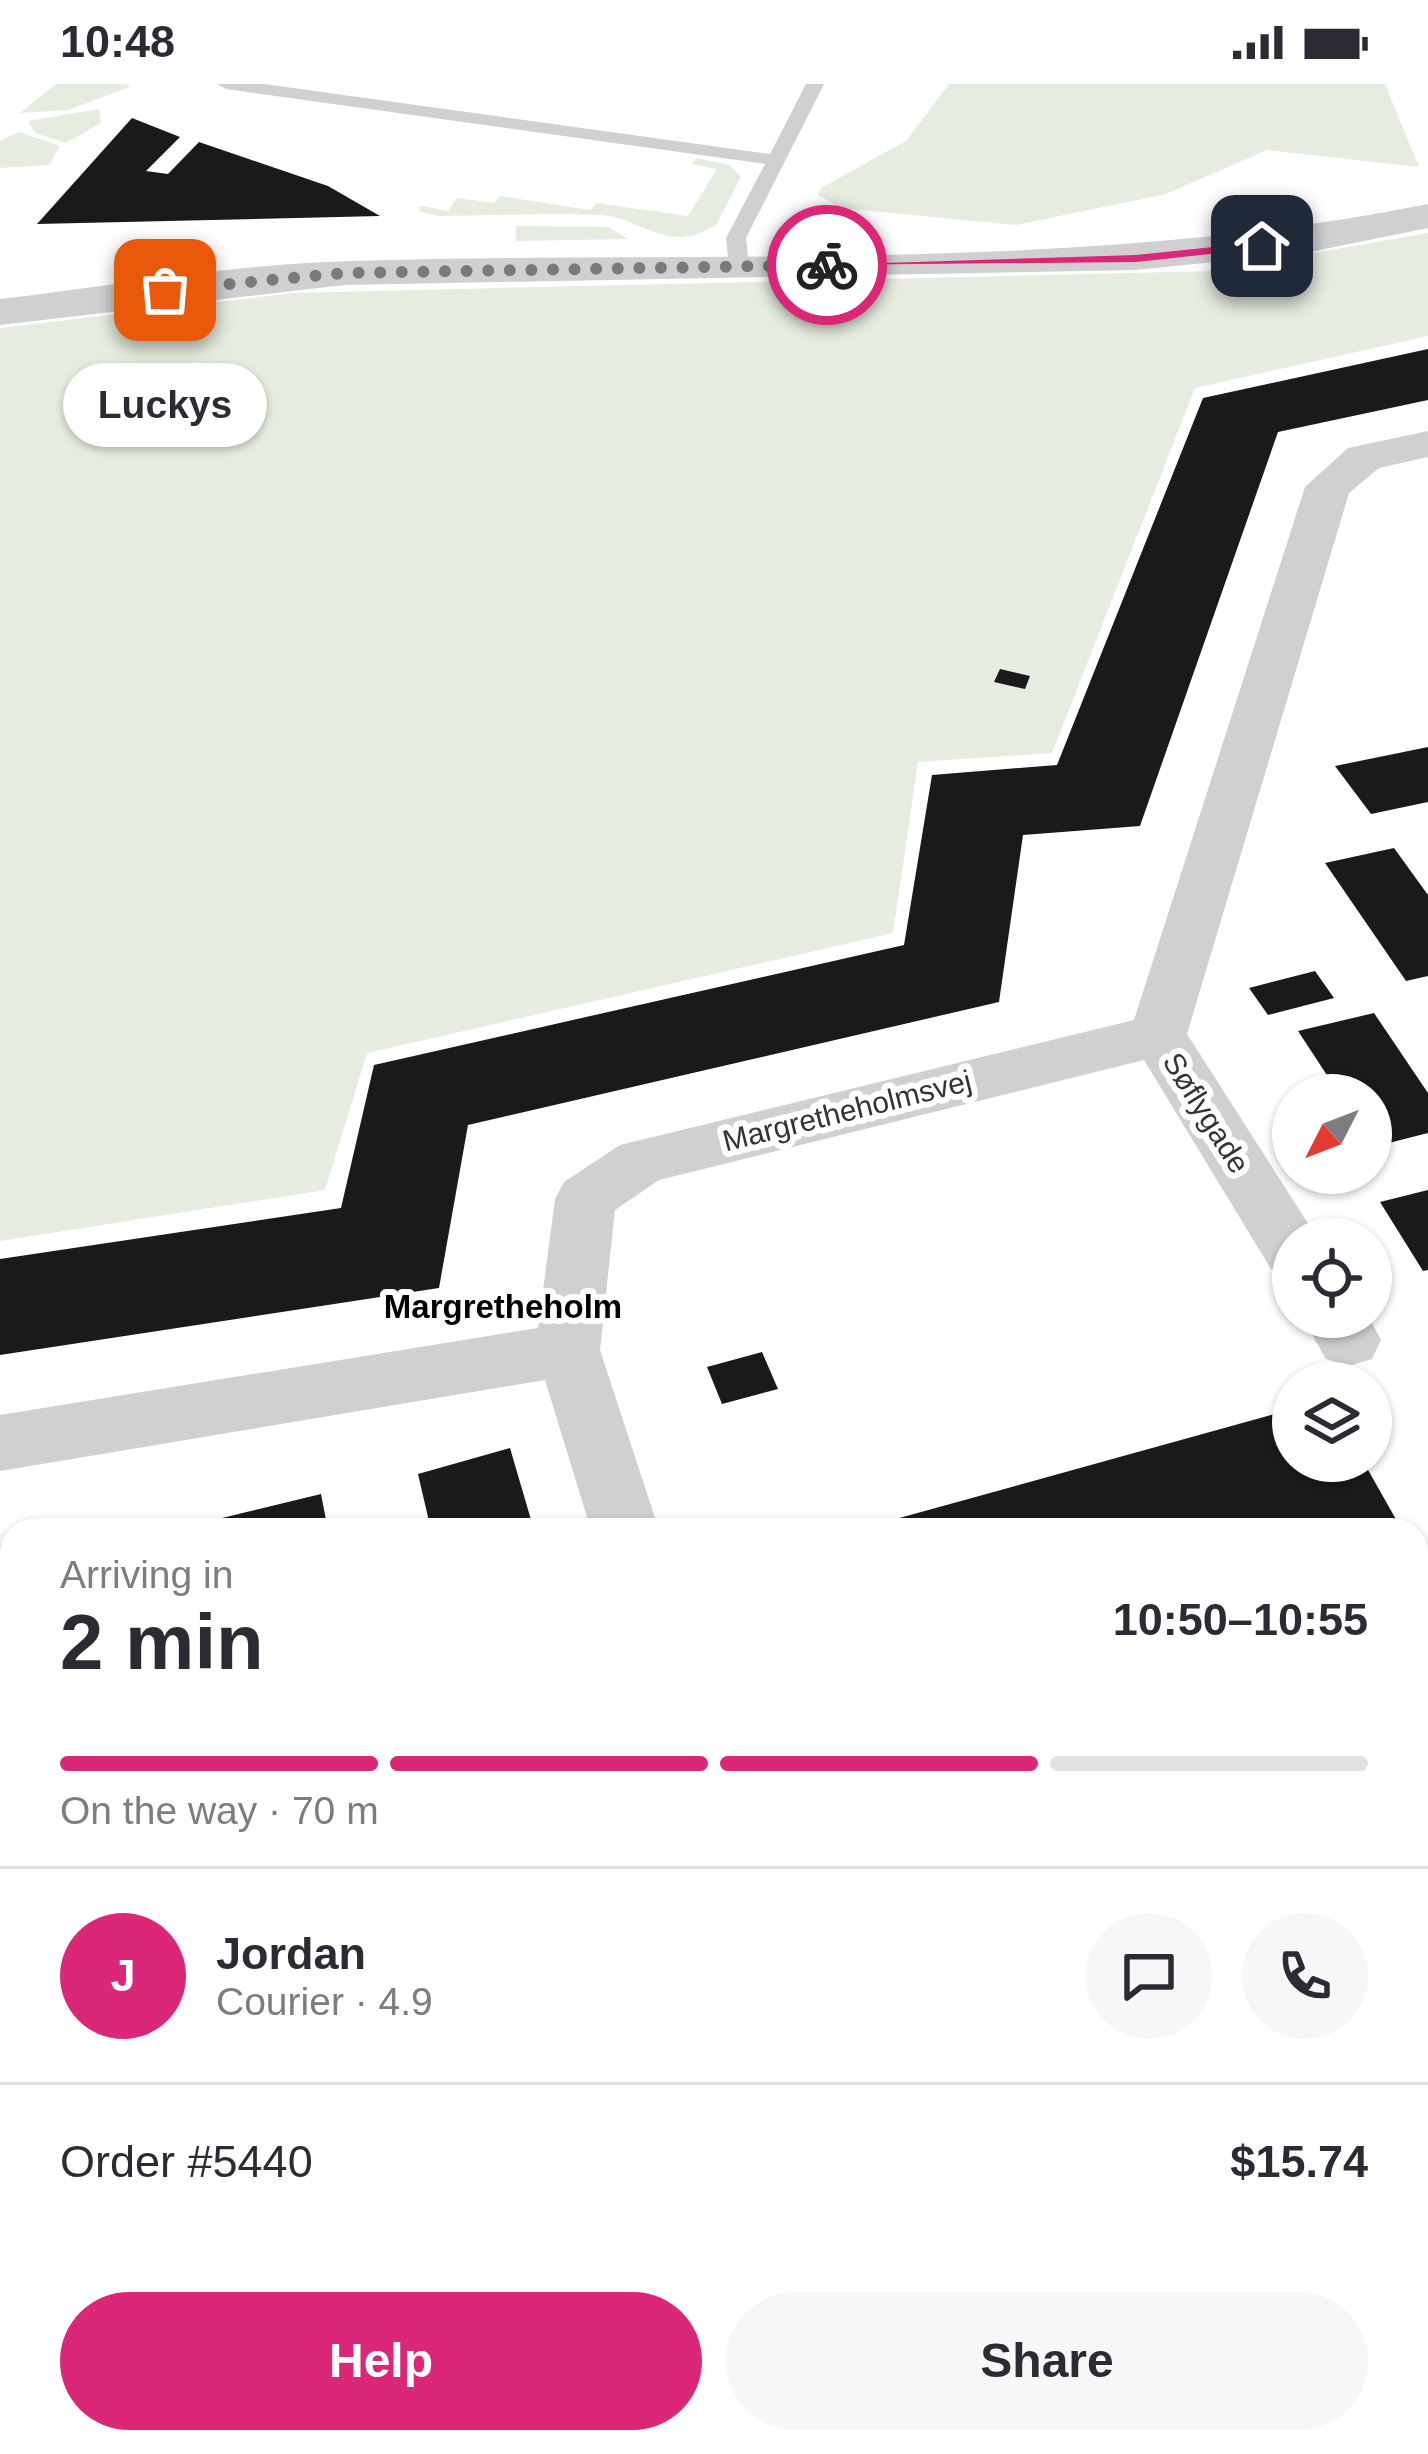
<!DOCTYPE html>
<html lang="en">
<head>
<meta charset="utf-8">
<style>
  body { margin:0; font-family:Arial,sans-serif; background:#f7f7f7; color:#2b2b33; height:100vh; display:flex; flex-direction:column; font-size:45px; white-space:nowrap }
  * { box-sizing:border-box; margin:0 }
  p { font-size:39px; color:#7c7c81 }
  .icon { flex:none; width:66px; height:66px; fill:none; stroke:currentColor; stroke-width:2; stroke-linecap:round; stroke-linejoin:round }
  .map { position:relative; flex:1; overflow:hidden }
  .side { position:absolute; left:0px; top:1434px; width:1428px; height:936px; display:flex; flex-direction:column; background:#fff; border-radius:36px 36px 0 0; box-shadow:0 3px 9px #0004 }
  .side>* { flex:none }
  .needle { width:78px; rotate:228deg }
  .controls { position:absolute; left:1272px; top:990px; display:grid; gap:24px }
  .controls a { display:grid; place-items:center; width:120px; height:120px; border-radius:50%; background:#fff; box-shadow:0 3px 9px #0004; font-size:60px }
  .pin { position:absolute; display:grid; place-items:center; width:102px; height:102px; color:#fff; margin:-51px; border-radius:24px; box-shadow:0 6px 18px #0006 }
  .courier { position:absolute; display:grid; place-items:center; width:120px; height:120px; margin:-60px; border:9px solid #db2777; border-radius:50%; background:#fff; color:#222; box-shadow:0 3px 15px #0007 }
  .bubble { position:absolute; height:84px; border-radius:42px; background:#fff; box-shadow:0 3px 9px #0004; font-size:39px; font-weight:700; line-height:84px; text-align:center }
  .overview em { font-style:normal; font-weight:700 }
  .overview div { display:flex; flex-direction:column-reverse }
  .overview { display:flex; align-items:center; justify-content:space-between; height:204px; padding:0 60px }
  h1 { font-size:78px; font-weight:700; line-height:90px }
  .bar { display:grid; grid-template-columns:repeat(4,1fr); gap:18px 12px; align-content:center; height:144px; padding:0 60px }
  .bar i { height:15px; border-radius:9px; background:#e1e1e2 }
  .bar .on { background:#db2777 }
  .bar p { grid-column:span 4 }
  .line { display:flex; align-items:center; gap:30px; padding:0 60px; border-top:3px solid #e1e1e2 }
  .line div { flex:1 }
  .round { display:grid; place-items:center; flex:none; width:126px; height:126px; border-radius:63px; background:#f7f7f7 }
  .primary-button { display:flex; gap:24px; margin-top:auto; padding:24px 60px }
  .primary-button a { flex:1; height:138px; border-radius:72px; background:#db2777; color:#fff; font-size:48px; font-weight:700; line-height:138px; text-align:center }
  .primary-button a+a { background:#f7f7f7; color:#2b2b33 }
  .status { display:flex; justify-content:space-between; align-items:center; height:84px; padding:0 60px; background:#fff; direction:ltr }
  .status svg { height:33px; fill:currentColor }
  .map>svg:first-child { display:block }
  .green { fill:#e6ecdf }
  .building { fill:#1a1a1a }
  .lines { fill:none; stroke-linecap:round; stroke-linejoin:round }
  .lane { fill:#d0d0d0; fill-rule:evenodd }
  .street { fill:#d0d0d0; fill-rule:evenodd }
  .secondary { fill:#bdbdbd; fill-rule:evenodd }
  .route { fill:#db2777 }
  .done { stroke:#7a7a7a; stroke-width:12; stroke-dasharray:0 21.6 }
  .labels { text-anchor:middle; stroke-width:12; stroke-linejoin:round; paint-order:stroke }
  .street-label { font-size:30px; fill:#333; stroke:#fff }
  .neighbourhood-label { font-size:33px; font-weight:bold; fill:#000; stroke:#fff }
</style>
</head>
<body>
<div class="status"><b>10:48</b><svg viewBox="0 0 49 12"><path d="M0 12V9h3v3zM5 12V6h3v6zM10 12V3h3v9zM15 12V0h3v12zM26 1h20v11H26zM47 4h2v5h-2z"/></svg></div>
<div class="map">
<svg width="1428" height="2370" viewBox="0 0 1428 2370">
  <rect width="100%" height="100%" fill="#fff"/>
  <path class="green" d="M56,0H126L130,3L68,26L20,29Z
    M949,0H1385L1419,83L1267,66L1166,110L1016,141L841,124L818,111L821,104L906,57Z
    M99,25L101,39L66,59L35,49L28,37Z
    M19,48L60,62L49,81L0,84V57Z
    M696,74L729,81L741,93L716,141C667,172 642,133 600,131C546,128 491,132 438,132L419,127L421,122L448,127L457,114L494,119L500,112L590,126L597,119L688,132L717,85L692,80Z
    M516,142L608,143L628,155L516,157Z
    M1428,149V252L1195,304L1052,669L918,678L893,849L367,969L325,1106L0,1157V244L293,209L1211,187Z
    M1156,2358H1277L1273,2370H1149Z"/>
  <path class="building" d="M132,34L180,53L146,87L168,90L199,58L328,102L380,132L37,140Z
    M1428,265V316L1278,348L1140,742L1023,751L999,918L468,1041L439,1204L0,1271V1175L341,1124L374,981L904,861L932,691L1057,681L1203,314Z
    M1000,585L1030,592L1025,605L994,598Z
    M1428,663V718L1371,730L1335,682Z
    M1394,764L1428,811V892L1406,897L1325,779Z
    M1315,887L1334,914L1268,931L1249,904Z
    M1374,929L1428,1009V1049L1373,1063L1371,1011H1340L1298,947Z
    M1428,1106V1186L1423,1187L1380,1118Z
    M762,1268L778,1305L722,1320L707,1283Z
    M1293,1325V1377H1363L1402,1446H856Z
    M510,1364L534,1446H431L418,1390Z
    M321,1410L328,1446H181V1444Z
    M1416,1470L1428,1492V1675L1416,1678Z
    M377,2358H532L535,2370H379Z"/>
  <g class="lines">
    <path class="lane" d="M217,0H264L770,70L806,0H824L746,154L749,183L739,189L729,183L726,154L765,80L226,5Z"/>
    <path class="street" d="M1428,120V144L1305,169L1135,186L345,201L0,241V215C116,202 235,180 352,177C707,166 1080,190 1428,120Z
      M1428,347V373L1379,384L1349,409L1187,950L1318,1155H1293V1192L1271,1185L1144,976L659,1096L615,1126L600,1266L659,1446H591L545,1296L0,1387V1331L538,1244L555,1115L564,1098L620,1061L1134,936L1305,403L1348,364Z
      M1302,1233H1369L1381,1256L1372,1275L1349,1282L1326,1275Z
      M1428,1858V1936L1416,1939V1861Z"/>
    <path class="secondary" d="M1428,2183V2298L1416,2303V2188Z
      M1416,2340L1424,2358L1419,2370H1325L1330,2358H1416Z"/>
  </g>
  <path class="route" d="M1262,158L1266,164L1136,178L821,181L1136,171Z"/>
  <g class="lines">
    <path class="done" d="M165,206L345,189L827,181"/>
  </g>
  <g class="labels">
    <g class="street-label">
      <text transform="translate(847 1027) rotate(-14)" y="10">Margretheholmsvej</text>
      <text transform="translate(1206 1029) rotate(58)" y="10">Søflygade</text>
    </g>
    <g class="neighbourhood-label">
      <text x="503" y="1234">Margretheholm</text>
    </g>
  </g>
</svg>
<div class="controls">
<a><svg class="needle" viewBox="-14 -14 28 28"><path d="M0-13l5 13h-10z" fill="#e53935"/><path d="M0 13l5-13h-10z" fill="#7c7c81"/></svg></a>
<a><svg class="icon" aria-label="locate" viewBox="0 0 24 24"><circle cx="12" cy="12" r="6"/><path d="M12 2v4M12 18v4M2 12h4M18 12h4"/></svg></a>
<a><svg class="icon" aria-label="layers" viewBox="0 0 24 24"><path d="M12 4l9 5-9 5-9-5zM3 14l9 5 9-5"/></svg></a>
</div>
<div class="pin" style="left:165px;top:206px;background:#ea580c"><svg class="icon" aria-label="bag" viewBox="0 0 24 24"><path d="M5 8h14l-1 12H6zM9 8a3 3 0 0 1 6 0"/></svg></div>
<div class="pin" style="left:1262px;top:162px;background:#1f2937"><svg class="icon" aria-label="home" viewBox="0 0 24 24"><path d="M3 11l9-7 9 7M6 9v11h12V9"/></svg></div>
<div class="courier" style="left:827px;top:181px"><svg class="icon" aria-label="bike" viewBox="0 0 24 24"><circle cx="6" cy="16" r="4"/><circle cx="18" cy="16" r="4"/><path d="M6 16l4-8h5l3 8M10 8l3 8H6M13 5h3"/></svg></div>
<div class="bubble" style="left:63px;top:279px;width:204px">Luckys</div>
<section class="side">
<div class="overview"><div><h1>2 min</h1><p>Arriving in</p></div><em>10:50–10:55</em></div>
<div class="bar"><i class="on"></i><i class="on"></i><i class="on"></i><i></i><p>On the way · 70 m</p></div>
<div class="line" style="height:216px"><b class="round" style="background:#db2777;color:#fff">J</b><div><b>Jordan</b><p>Courier · 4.9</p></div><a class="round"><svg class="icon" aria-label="chat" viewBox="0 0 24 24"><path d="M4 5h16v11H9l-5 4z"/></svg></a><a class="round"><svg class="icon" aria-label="phone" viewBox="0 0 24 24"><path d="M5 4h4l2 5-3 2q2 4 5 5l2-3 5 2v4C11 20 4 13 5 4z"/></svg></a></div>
<div class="line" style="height:156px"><div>Order #5440</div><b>$15.74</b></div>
<div class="primary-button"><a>Help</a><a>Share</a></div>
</section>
</div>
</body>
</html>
